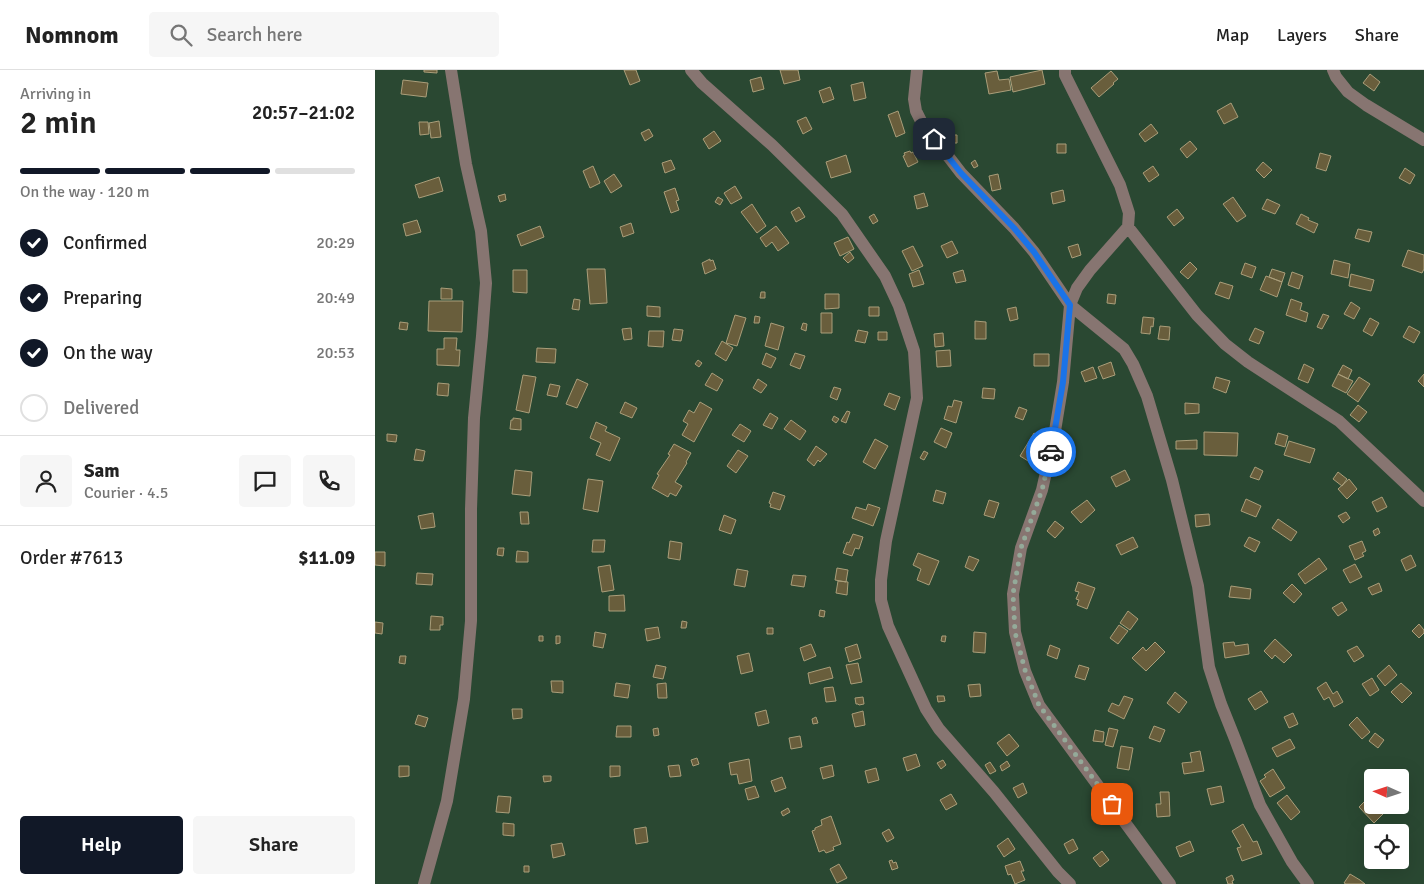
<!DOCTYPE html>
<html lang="en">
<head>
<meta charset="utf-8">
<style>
  body { margin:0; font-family:Signika,sans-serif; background:#f6f6f6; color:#222; height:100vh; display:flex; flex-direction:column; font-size:19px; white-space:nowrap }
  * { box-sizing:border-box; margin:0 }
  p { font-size:16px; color:#767676 }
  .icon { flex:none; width:28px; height:28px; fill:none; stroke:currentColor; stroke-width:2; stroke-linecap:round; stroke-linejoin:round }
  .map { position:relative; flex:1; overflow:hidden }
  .side { display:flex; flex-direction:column; background:#fff; width:375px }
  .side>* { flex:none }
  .needle { width:32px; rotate:273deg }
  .tools { position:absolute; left:989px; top:699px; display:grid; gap:10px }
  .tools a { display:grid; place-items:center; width:45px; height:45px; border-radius:5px; background:#fff; box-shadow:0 5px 20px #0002; font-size:25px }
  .pin { position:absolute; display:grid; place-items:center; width:42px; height:42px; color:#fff; margin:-21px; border-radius:10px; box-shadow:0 2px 8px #0006 }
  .courier { position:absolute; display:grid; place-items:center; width:50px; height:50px; margin:-25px; border:4px solid #1a73e8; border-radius:50%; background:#fff; color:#222; box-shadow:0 1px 6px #0007 }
  .summary em { font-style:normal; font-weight:600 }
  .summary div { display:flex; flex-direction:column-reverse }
  .summary { display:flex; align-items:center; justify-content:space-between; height:85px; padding:0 20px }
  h1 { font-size:32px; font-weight:600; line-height:38px }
  .bar { display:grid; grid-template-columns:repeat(4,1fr); gap:8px 5px; align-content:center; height:60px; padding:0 20px }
  .bar i { height:6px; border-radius:4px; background:#e0e0e0 }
  .bar .active { background:#111827 }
  .bar p { grid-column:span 4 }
  .line { display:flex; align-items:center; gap:12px; padding:0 20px; border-top:1px solid #e0e0e0 }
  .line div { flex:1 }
  .round { display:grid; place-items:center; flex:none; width:52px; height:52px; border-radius:5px; background:#f6f6f6 }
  ol { padding:0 20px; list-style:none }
  li { display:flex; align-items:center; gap:15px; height:55px }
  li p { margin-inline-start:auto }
  li .icon { padding:5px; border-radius:50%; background:#111827; color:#fff; stroke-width:4 }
  li:last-child { color:#767676 }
  li i { width:28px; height:28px; border:2px solid #e0e0e0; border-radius:50% }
  .action { display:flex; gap:10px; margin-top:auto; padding:10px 20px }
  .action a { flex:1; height:58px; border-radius:5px; background:#111827; color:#fff; font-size:20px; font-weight:600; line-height:58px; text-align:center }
  .action a+a { background:#f6f6f6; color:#222 }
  header { display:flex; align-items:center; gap:30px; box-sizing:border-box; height:70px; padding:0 25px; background:#fff; border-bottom:1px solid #e0e0e0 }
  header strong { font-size:24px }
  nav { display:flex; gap:28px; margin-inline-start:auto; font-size:18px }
  .search { width:350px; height:45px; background:#f6f6f6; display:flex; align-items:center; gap:12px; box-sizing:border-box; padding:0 18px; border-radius:5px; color:#767676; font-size:19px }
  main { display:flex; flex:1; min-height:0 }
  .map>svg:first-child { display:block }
  .building { fill:#695e3c; stroke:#aa9e7a }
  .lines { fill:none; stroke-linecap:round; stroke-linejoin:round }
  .minor { stroke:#877571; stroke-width:12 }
  .done { stroke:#94aa99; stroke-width:5; stroke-dasharray:0 9 }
  .route { stroke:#1a73e8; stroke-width:6 }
</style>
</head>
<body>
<header>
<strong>Nomnom</strong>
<div class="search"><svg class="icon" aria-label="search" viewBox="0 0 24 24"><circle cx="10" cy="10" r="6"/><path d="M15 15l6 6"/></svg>Search here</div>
<nav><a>Map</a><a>Layers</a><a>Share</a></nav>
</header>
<main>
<section class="side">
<div class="summary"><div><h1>2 min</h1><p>Arriving in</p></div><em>20:57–21:02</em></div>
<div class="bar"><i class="active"></i><i class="active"></i><i class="active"></i><i></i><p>On the way · 120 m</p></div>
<ol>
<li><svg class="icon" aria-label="check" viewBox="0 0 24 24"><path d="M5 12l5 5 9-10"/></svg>Confirmed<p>20:29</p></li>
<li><svg class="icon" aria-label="check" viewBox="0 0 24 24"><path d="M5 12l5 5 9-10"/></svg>Preparing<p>20:49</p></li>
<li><svg class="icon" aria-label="check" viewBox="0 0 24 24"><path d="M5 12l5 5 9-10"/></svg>On the way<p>20:53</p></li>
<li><i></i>Delivered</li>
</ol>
<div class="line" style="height:90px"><a class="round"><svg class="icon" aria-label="person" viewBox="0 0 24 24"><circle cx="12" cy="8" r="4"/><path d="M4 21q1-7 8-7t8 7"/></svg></a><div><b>Sam</b><p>Courier · 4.5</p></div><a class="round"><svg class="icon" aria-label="chat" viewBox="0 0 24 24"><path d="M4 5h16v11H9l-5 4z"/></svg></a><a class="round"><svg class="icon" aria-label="phone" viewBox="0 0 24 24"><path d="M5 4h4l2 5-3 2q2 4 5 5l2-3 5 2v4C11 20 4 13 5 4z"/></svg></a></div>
<div class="line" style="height:65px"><div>Order #7613</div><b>$11.09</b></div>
<div class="action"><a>Help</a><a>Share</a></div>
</section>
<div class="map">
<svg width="1049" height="814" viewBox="0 0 1049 814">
  <rect width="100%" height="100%" fill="#2a4832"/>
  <path class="building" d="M49,0H62V3L49,2Z
    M249,0H261L265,11L255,15Z
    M405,0H423L425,10L409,14Z
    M667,0L670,14L638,22L635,7Z
    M622,1L624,10L634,9L636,20L614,24L610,3Z
    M736,1L743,9L738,13L739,14L724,27L716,18Z
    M995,4L1005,12L999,21L988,13Z
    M386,7L389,19L378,22L375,10Z
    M28,10L53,13L51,27L26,24Z
    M488,12L491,28L479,31L476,15Z
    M455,17L459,29L448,33L444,21Z
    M856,33L863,47L849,54L842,41Z
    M523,41L530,63L521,67L513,45Z
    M431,47L437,59L428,64L422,51Z
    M64,51L66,67L56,68L54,53Z
    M44,52H53L54,64L45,65Z
    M776,54L783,63L770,72L764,64Z
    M274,59L278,66L270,71L266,63Z
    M339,61L346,71L334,79L328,69Z
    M572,65H582V73H572Z
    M815,71L822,79L812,88L805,79Z
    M682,74H691V83H682Z
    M535,81L536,83L538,82L543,92L533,97L528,86L530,85L529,83Z
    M945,83L956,86L951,101L941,98Z
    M471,85L476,102L456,108L451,92Z
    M296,90L300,99L290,103L287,93Z
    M600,90L603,96L599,98L596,93Z
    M888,92L897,100L889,108L881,100Z
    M218,96L225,113L215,118L208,101Z
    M778,96L784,105L774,112L768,103Z
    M1030,98L1040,105L1035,114L1024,108Z
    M239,104L247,116L236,123L229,111Z
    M623,104L626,119L617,121L614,106Z
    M64,107L68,121L44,128L40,115Z
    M360,116L367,128L356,134L349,123Z
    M300,118L304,130L301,131L304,140L296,143L289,122Z
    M688,120L690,131L678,134L676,123Z
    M549,123L553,136L542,139L539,126Z
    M130,124L131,130L125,132L123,126Z
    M343,127L348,130L345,135L340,132Z
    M858,127L871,146L862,152L848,134Z
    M892,129L905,135L900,144L887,139Z
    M377,134L391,156L382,163L366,142Z
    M424,137L430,147L421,152L416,142Z
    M802,139L809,148L799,156L792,147Z
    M499,144L503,151L498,154L494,147Z
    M926,144L934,148L933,150L943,154L939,163L921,154Z
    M42,150L46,162L31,166L28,154Z
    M256,153L259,163L248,167L245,157Z
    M165,156L169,167L146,176L142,165Z
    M401,156L414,173L403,181L397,172L391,177L385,168Z
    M983,159L997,162L994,172L980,168Z
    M473,167L479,179L465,186L459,173Z
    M577,171L583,183L572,188L566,176Z
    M703,174L706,185L697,188L693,177Z
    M538,176L548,196L537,201L527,181Z
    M1033,180L1049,185V199L1047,203L1027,196Z
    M475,182L479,188L473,193L468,188Z
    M335,189V191L338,190L341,199L330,204L327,193Z
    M959,190L975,194L973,208L956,204Z
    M815,192L822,199L813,209L805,202Z
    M870,193L881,197L877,208L866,204Z
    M212,199H230L232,233L215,234Z
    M897,199L910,203L907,212L894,207Z
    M138,200H152V223L138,222Z
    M544,200L549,214L538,217L534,204Z
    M588,200L591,211L581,213L578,203Z
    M917,202L928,206L924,219L913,215Z
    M976,204L999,210L996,221L974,216Z
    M891,206L907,212L902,227L885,220Z
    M845,212L858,216L854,229L840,224Z
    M66,218L77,219V229H66Z
    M386,222H390V228H385Z
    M450,224H464V238L450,239Z
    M733,224L741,225L740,234L732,233Z
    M199,229L205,230L204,240L197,239Z
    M916,229L927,233L925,240L933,243L931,252L911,245Z
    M54,231H88L87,262L53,261Z
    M976,232L985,238L979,249L969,244Z
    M272,236L285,237V247L272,246Z
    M494,237H504V246H494Z
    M641,237L643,249L635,251L632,239Z
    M446,243H457V263H446Z
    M948,244L954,246L947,259L942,257Z
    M360,245L371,248L362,276L351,273Z
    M380,246L385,247L384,253H379Z
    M768,247L779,248L778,257L776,256L775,264L766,263Z
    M995,248L1004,253L997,266L988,261Z
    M600,251L611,252V269H600Z
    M25,252L33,253L32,260L24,259Z
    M396,253L409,257L403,280L390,276Z
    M428,253L432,254L431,261L426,259Z
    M785,256L795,257L794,270L783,269Z
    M1034,256L1045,262L1039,273L1028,267Z
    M256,258L257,269L249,270L247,259Z
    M880,258L889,262L884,274L874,270Z
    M299,259L308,260L306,271L297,270Z
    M483,260L493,262L490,273L480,271Z
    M274,261H289L288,277L273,276Z
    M503,262H512V270H503Z
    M568,263L569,276L560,277L559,264Z
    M69,268H82L81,280H85L84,296L62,295V279H69Z
    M347,271L358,278L351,291L340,284Z
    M162,278L181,279L180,293L161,292Z
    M575,280L576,296L562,297L561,281Z
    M391,283L401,288L396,298L387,294Z
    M420,283L430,286L425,299L415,295Z
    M659,284H674V296H659Z
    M323,290L327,293L324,297L320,294Z
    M736,292L740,305L728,309L723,297Z
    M929,294L939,299L933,313L923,309Z
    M968,295L977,300L973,309L963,304Z
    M718,297L722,308L710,312L706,302Z
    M337,303L348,310L342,321L330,315Z
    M963,304L978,311L971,323L957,316Z
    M1049,304V317L1043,311Z
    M148,305L161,307L154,343L141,340Z
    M841,307L855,311L851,323L838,318Z
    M984,307L995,314L983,332L972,324Z
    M202,309L213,314L202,338L191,334Z
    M383,309L392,315L386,323L378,318Z
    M63,313L74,314L73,326L62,325Z
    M175,314L185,316L182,327L172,325Z
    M459,317L466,319L462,330L455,327Z
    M608,318L620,319L619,329L607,328Z
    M514,323L525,327L520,340L509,335Z
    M579,330L587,332L581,353L569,349L573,336L577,337Z
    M250,332L262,338L257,348L245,343Z
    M325,332L337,339L319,372L307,365L313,354L308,351L314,340L319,343Z
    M810,333L824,334V343L810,344Z
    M983,335L992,342L984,352L975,345Z
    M644,337L652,340L648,350L640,347Z
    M472,341L475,342L471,353L466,351Z
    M395,343L403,348L397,359L388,355Z
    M459,346L464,349L461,353L457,350Z
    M138,348L146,349V360L135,359L136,350H138Z
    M416,350L431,361L425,370L409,359Z
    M221,352L232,357L230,361L245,368L235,391L221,385L226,373L215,368Z
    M365,354L376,361L369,372L357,365Z
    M566,358L577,363L571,378L559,372Z
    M829,362L863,363L862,386L829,385Z
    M659,363L672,371L658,394L645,386Z
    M903,363L913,366L910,377L900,374Z
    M12,364L22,365L21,372L12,371Z
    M500,369L513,376L500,399L488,392Z
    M822,370V379H801V371Z
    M914,371L940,379L935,393L909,385Z
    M299,374L316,383L311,392L312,393L300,412L307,416L301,426L295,423L293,427L277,418L284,405L282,404L295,385L293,384Z
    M441,376L452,384L445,392L443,390L439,396L432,390Z
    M41,379L50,381L48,391L39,390Z
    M363,380L373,386L361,403L352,396Z
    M549,381L553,383L549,390L545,388Z
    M880,397L888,401L884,410L875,407Z
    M140,400L157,402L155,426L137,424Z
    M750,400L755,410L741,417L736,407Z
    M963,402L972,409L967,416L958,409Z
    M213,409L228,411L223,442L208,439Z
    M974,409L982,419L972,429L963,419Z
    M561,420L571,423L568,434L558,431Z
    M398,422L410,426L405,440L395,437L396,434L394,433Z
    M1007,427L1012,437L1002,442L997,432Z
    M871,429L886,436L881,447L866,441Z
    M614,430L624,433L619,448L609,445Z
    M712,430L720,440L706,453L696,442Z
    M493,434L505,438L498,456L477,448L481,437L491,440Z
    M145,442H153L154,454H146Z
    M971,442L975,448L968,453L963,446Z
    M58,443L60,457L46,459L43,446Z
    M834,444L835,455L821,457L820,445Z
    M349,445L361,450L356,464L344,460Z
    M903,449L922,462L916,471L897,458Z
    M680,451L689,458L680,468L672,461Z
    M1003,458L1005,463L1000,466L998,461Z
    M478,464L488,467L484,479L480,478L477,486L468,483L472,472L474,473Z
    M758,467L763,477L746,485L741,475Z
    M874,467L885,472L880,482L869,476Z
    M218,470H230L229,482H217Z
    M295,471L307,473L305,490L293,488Z
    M987,471L991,481L987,483L989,486L980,490L974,476Z
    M123,478H129L128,486L122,485Z
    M142,481L153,482V492H141Z
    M0,482H10V496L0,495Z
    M543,483L564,491L554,515L542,510L546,499L538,495Z
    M1036,485L1041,496L1031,501L1026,490Z
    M594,486L604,490L598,501L590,497Z
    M944,488L952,499L930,514L923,504Z
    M980,494L987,507L975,513L968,500Z
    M235,495L239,520L227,522L223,497Z
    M462,498L473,500L471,512L460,510Z
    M362,499L373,501L370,517L359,515Z
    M42,503L58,504L57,515L41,514Z
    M418,505L431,506L429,517L416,515Z
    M463,511L473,512L472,525L461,523Z
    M703,512L720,518L712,539L702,535L704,530L701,529L704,522L700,521Z
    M1004,513L1007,521L997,525L993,518Z
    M917,514L927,524L919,533L908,523Z
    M856,516L876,519L875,529L854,527Z
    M249,525L250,541H234V526Z
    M967,532L972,540L963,546L957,538Z
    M445,540L450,541L449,547L444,546Z
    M753,541L763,549L755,560L745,553Z
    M56,546L68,547V555H65V560H55Z
    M307,551L312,552L311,558H306Z
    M0,552L8,553L7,564L0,563Z
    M1044,554L1049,560V563L1044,568L1037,561Z
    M744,555L753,561L743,574L735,568Z
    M283,557L285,568L272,571L270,559Z
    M392,558H398V564H392Z
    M220,562L231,564L228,578L218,576Z
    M599,562L611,563L610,583L598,582Z
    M164,566H168V571H164Z
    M181,566H185V573L181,574Z
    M567,566H571L570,572L566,571Z
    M900,569L917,585L909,593L900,585L897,589L889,581Z
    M780,572L790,582L771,601L757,588L768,577L771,581Z
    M859,572L860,576L873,574L874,584L850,588L848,573Z
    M436,574L441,586L429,591L425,578Z
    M482,574L486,588L474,592L470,578Z
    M675,575L685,579L682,589L672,585Z
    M982,576L989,586L979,592L972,581Z
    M374,583L378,601L366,604L362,586Z
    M25,586H31L30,594L24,593Z
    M483,593L487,612L476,614L471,595Z
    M281,595L291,597L288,609L278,607Z
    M704,595L714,598L710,610L700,607Z
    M1014,595L1022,605L1010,616L1002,606Z
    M455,597L458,608L435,614L433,603Z
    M997,608L1004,620L995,626L987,614Z
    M176,611H188V623L177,622Z
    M951,612L958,624L962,621L968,632L959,637L954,627L949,630L942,618Z
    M241,613L255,615L253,628L239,626Z
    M291,613L292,628H283L282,614Z
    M1026,613L1037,623L1027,633L1016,622Z
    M605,614L606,626L595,627L593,615Z
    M458,617L461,631L451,632L449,618Z
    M886,621L893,632L880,640L873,629Z
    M800,622L812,632L804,643L792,633Z
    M562,626H569L570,631L563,632Z
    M749,626L758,629L749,649L733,641L737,633L744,636Z
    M488,627L489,634L484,635L483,634H481L480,628Z
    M137,639H147V648L138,649Z
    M391,640L394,653L383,656L380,643Z
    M488,641L490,655L480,657L477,644Z
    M918,643L923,654L914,658L909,647Z
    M43,645L53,648L50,657L40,654Z
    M441,647L443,653L438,654L437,649Z
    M982,647L995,662L987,669L974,655Z
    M242,656H256V667H241Z
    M779,656L790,660L785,672L774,668Z
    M283,658L284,665L279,666L278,659Z
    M734,658L743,660L738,677L730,675Z
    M720,660L729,662L728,672L718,671Z
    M1000,663L1009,670L1003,678L994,671Z
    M634,664L644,676L632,686L622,673Z
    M425,666L427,677L416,679L414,668Z
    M915,669L920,678L902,687L897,678Z
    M746,676L758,678L754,700L742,698Z
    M825,681L829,701L809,704L807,693L817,692L815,683Z
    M541,684L545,696L532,701L528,688Z
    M322,688L324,694L318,696L316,690Z
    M374,689L377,711L364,714L362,704L356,705L354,693Z
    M568,690L571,695L566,699L562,693Z
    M632,691L635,696L627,701L625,696Z
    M615,692L621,701L615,704L610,695Z
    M304,695L306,706L295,707L293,696Z
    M457,695L459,706L448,709L445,698Z
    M24,696H34V706L24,707Z
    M235,696H245V706L235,707Z
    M501,698L504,710L493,713L490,701Z
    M898,699L910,718L895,727L885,711L891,707L889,705Z
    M168,706H176V711L169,712Z
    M407,707L411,718L400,722L396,711Z
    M648,713L652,723L643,728L638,718Z
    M380,716L384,727L373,730L370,719Z
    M846,716L849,732L836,735L832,719Z
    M785,722H794L795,746L782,747L781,734H786Z
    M576,724L582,734L571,740L565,730Z
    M912,725L925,742L916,750L902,733Z
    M123,726L136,727L134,743L121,742Z
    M994,727L998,731V735H1001L1009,743L999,753L984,737Z
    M413,738L415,742L408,746L406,742Z
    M456,746L466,774L458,777L459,780L451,783L449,780L444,782L437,761L440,760V758L447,755L446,750Z
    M128,753L139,754V766L128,765Z
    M868,754L878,772L882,771L887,784L867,791L862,778L866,777L857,761Z
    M271,757L273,772L261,774L259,759Z
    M514,759L519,768L512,772L507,763Z
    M633,768L640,779L629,787L622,776Z
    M698,769L703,779L694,784L689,774Z
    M815,771L819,781L805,787L801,777Z
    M187,773L190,785L178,788L176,775Z
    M727,781L734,790L725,797L718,788Z
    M517,790L518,793L521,792L523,798L517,800L514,791Z
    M645,791L649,801H646L650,810L640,814L636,804L633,805L630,796Z
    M464,794L472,808L462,813L455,799Z
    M149,796H154V802H149Z
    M975,804L985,810L990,814H971L969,813Z
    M857,805L859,810L857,811L858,814H853L851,808Z"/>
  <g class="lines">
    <path class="minor" d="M316,0L327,13L397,75L467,144L510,206L524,236L539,281L542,328L511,471L506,510V530L513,556L551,639L564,659L619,722L683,802L695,814
      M542,0L539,29L541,41L546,51L586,103L639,158L659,182L695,235L688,312L679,367L667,420L646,478L638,524L640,562L650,601L664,635L795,814
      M690,0V5L745,115L754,143L753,157L715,200L702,218L695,235L749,279L758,294L772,326L797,410L823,516L834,597L846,634L860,669L885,735L917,792L933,814
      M958,0L961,7L973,22L991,35L1049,70
      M753,157L822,245L850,274L873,292L964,351L1049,431
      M49,814L72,731L89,629L96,551V439L99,348L107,266L111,213L106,161L91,94L76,0"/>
  </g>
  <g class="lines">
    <path class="done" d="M676,382L667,420L646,478L638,524L640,562L650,600L664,635L737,734"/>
    <path class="route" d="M559,69L586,103L639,158L659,182L695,235L688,312L676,382"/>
  </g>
</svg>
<div class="tools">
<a><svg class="needle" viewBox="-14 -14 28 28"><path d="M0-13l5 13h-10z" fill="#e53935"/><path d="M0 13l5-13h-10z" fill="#767676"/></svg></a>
<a><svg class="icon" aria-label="locate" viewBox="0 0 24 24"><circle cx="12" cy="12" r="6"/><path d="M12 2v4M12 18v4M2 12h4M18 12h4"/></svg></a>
</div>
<div class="pin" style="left:737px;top:734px;background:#ea580c"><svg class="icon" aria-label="bag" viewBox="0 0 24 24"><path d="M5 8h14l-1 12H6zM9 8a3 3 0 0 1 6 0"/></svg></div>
<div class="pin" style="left:559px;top:69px;background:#1f2937"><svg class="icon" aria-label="home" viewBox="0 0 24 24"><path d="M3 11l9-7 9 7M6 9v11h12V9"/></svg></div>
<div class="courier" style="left:676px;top:382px"><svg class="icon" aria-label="car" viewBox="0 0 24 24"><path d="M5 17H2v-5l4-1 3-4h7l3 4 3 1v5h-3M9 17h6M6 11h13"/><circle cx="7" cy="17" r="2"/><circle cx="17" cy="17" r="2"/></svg></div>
</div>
</main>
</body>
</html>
